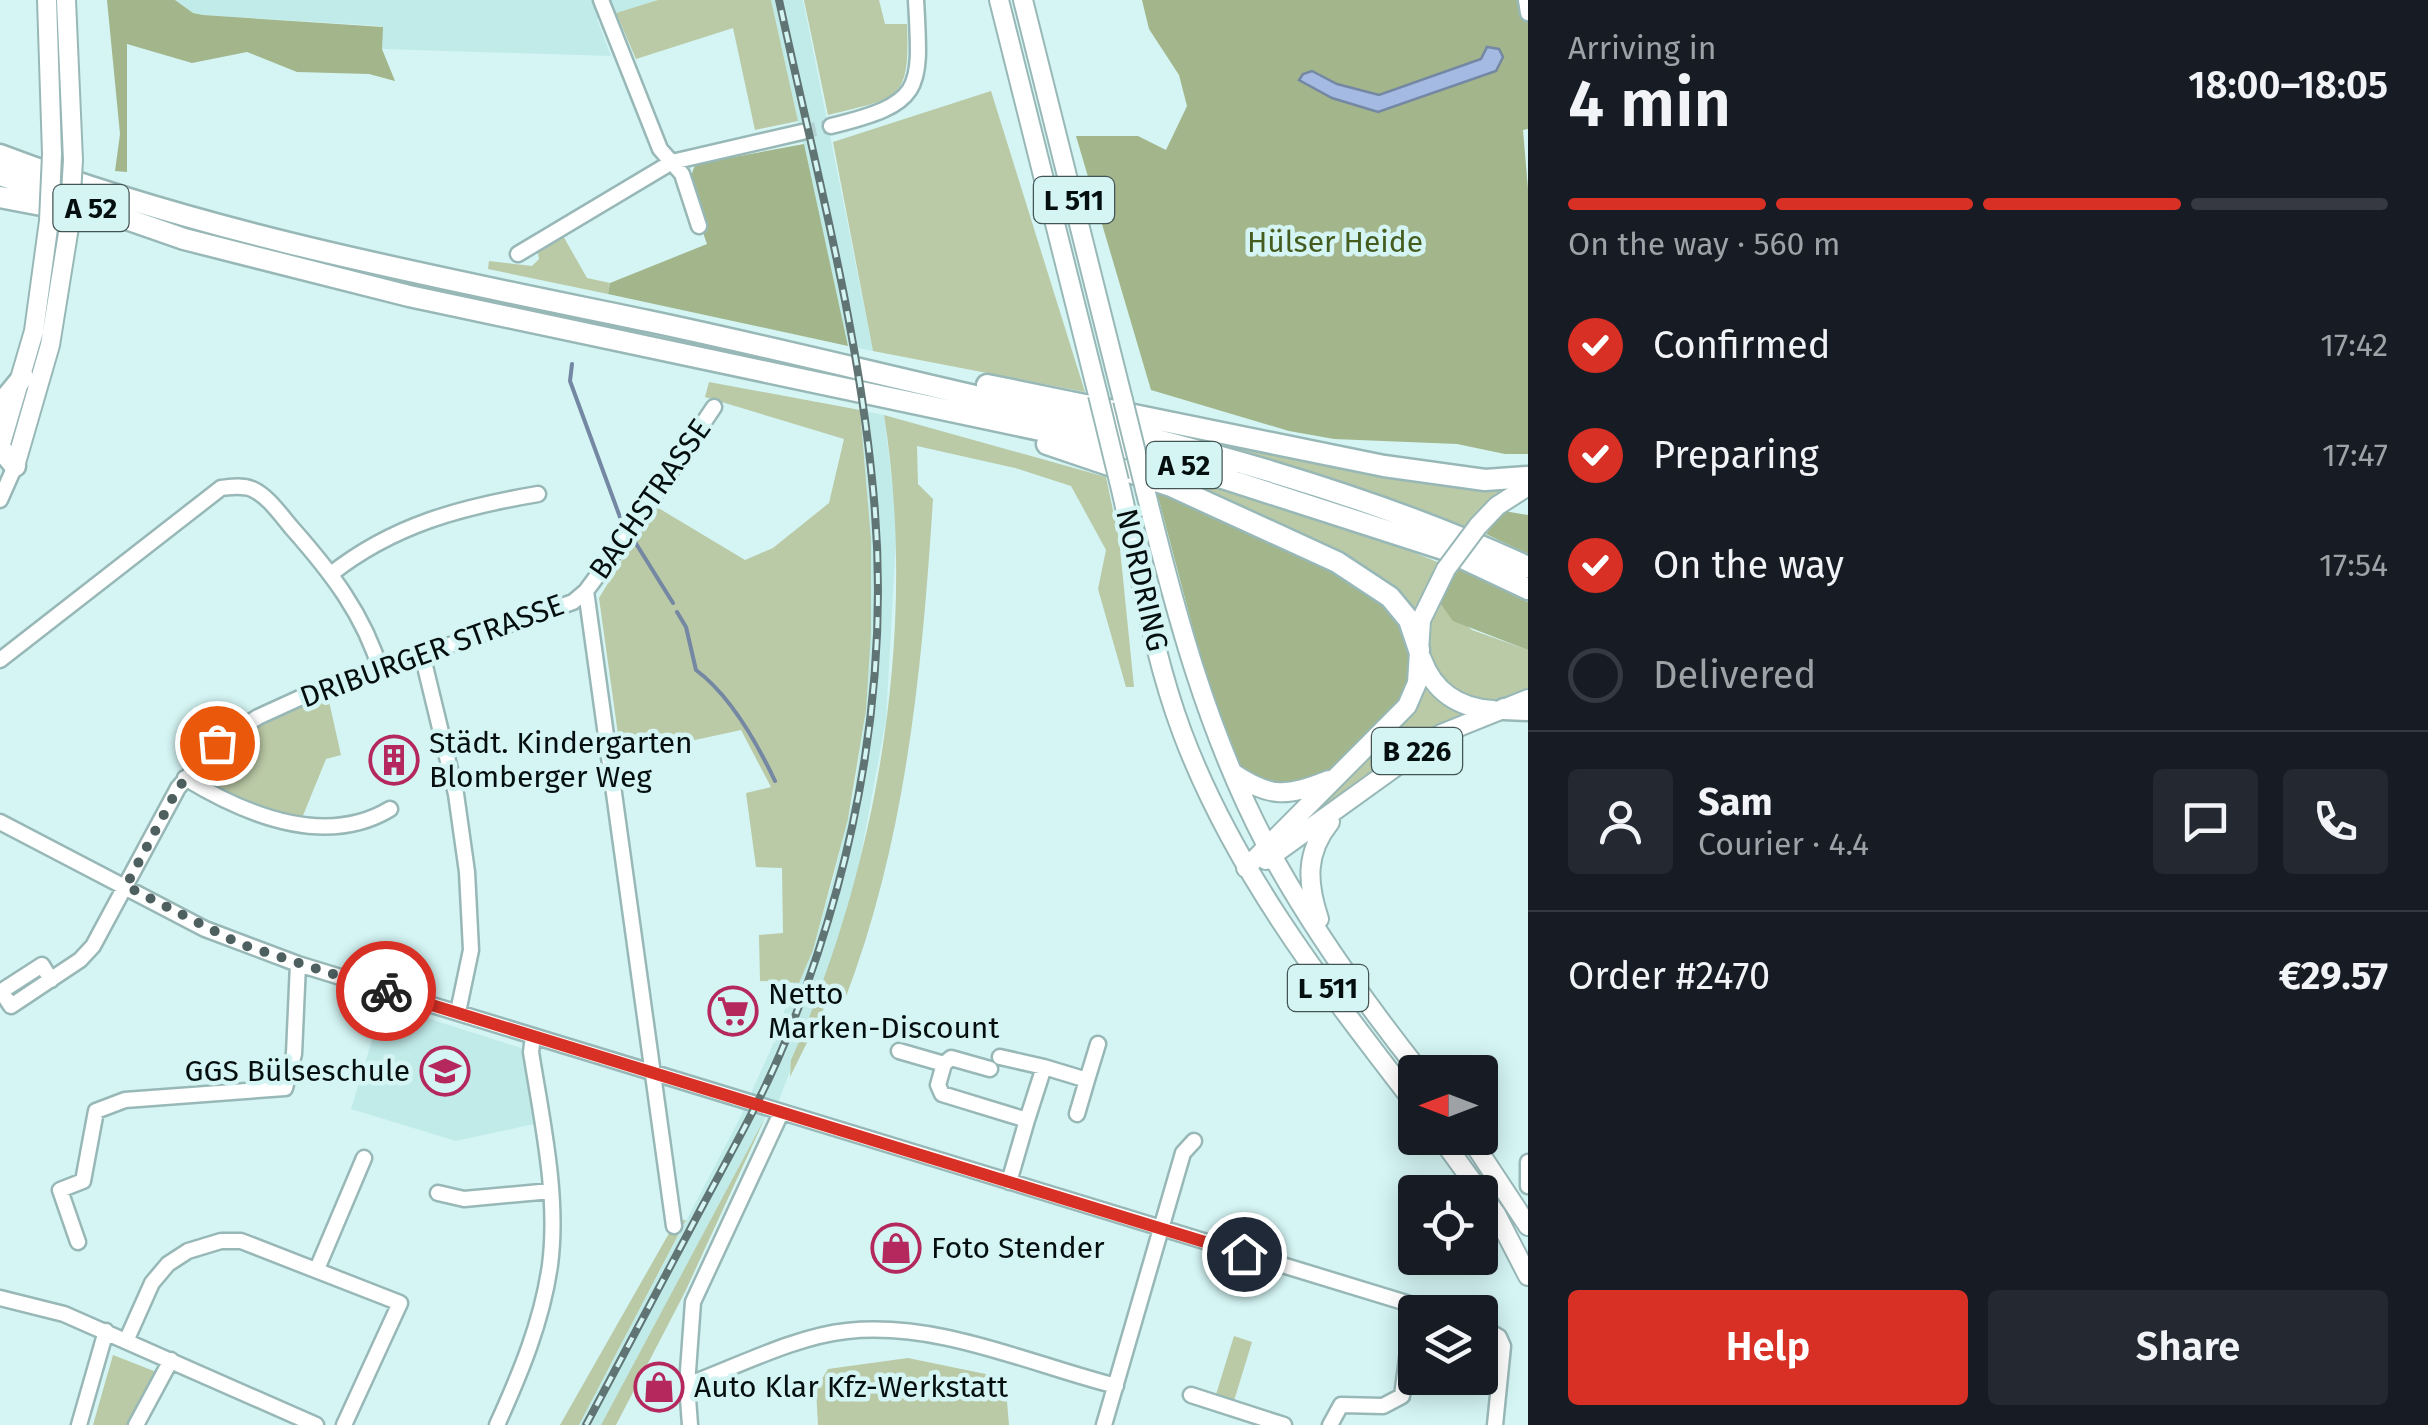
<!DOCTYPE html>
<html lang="en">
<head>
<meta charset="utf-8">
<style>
  body { margin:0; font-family:"Fira Sans",sans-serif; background:#242831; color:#f1f3f6; height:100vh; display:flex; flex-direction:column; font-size:38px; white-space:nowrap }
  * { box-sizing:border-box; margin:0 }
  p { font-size:32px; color:#9ea1a6 }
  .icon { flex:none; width:55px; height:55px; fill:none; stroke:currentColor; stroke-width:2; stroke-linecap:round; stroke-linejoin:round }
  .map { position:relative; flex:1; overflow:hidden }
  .details { display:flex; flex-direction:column; background:#171b24; width:900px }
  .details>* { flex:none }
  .needle { width:65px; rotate:270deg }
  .buttons { position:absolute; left:1398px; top:1055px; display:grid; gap:20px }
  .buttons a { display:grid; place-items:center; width:100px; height:100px; border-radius:10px; background:#171b24; box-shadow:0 5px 25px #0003; font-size:50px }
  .pin { position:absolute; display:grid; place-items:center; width:85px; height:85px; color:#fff; margin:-42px; border:5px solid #fff; border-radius:50%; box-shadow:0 2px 10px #0007 }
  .courier { position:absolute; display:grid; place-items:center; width:100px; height:100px; margin:-50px; border:8px solid #d93025; border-radius:50%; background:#fff; color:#222; box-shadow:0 2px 12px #0007 }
  .head em { font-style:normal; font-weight:600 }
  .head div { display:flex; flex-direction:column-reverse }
  .head { display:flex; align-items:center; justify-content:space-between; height:170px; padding:0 40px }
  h1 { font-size:65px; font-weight:600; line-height:75px }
  .bar { display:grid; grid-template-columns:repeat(4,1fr); gap:15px 10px; align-content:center; height:120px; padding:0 40px }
  .bar i { height:12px; border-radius:8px; background:#363941 }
  .bar .selected { background:#d93025 }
  .bar p { grid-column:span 4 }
  .line { display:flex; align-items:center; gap:25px; padding:0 40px; border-top:2px solid #363941 }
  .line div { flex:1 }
  .round { display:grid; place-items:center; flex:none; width:105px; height:105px; border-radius:10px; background:#242831 }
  ol { padding:0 40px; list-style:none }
  li { display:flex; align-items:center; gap:30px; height:110px }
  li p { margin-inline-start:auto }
  li .icon { padding:10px; border-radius:50%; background:#d93025; color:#fff; stroke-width:4 }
  li:last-child { color:#9ea1a6 }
  li i { width:55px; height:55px; border:5px solid #363941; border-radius:50% }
  .action { display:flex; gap:20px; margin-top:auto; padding:20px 40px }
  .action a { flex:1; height:115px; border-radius:10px; background:#d93025; color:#fff; font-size:40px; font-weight:600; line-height:115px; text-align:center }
  .action a+a { background:#242831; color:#f1f3f6 }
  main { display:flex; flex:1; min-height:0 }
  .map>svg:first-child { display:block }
  .built { fill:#c0ebe9 }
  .green { fill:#bac9a6 }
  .forest { fill:#a3b58b }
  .water { fill:#a4bae2; stroke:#7487a3; stroke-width:2.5 }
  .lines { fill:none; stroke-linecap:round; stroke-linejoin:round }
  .stream { stroke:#7487a3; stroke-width:4 }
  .minor-tunnel { stroke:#b5d2d2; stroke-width:14; stroke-dasharray:14 7; stroke-linecap:butt }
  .minor-casing { stroke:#98b8b7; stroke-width:19 }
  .major-casing { stroke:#98b8b7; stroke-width:22 }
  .highway-casing { stroke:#98b8b7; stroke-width:25 }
  .minor { stroke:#fff; stroke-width:14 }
  .major { stroke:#fff; stroke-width:18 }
  .highway { stroke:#fff; stroke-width:20 }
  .rail-casing { stroke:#607474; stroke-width:8 }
  .rail { stroke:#d4f5f4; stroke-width:4; stroke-dasharray:11; stroke-linecap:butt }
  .major-bridge-casing { stroke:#98b8b7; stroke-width:22; stroke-linecap:butt }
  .major-bridge { stroke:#fff; stroke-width:18 }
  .done { stroke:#4d605f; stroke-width:10; stroke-dasharray:0 18 }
  .route { stroke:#d93025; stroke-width:12 }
  .labels { text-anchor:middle; stroke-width:9; stroke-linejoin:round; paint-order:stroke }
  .shield { fill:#d4f5f4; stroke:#435454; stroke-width:2.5 }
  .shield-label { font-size:28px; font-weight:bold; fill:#050f0f }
  .park-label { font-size:30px; fill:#465c1e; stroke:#d4f5f4 }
  .street-label { font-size:30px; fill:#050f0f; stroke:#d4f5f4 }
  .poi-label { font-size:30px; fill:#050f0f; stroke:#d4f5f4; text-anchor:start }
</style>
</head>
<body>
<main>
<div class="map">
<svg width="1528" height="1425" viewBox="0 0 1528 1425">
  <rect width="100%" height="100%" fill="#d4f5f4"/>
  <path class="built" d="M175,0H658L597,19L611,56L382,49V26L203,15L193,13Z
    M771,0H803L873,351L848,346Z
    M860,410L884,415L897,523L886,720L856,881L835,952L779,1100L765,1118L601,1425H579L740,1118L774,1042L794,982L799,983L813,949L832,883L853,798L864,725L871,611V539Z
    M383,1004L521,1048L534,1124L456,1141L351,1109Z"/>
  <path class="green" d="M658,0H771L798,121L755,130L733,28L636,59L616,13Z
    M804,0H879L885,24H907C910,102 899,97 828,115Z
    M991,91L1085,392L873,351L833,142Z
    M562,234L587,278L610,283L608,294L488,269L489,261L532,266L539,259L537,247Z
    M709,382L860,410L871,539V632L866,710L848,819L813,950L799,983L760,981L759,935L783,933L782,868L756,867L746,793L771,787L741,730L621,756L599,598L655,506L745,560L773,548L829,503L844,439L705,397Z
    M884,415L1106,477L1119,539L1134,687H1126L1098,589L1106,550L1071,486L1015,468L917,446L918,484L933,499C922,671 906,841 844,1002L828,1000L790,1077L791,1060C879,863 918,628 884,415Z
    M1148,423L1508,487L1467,528L1316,473Z
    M1149,467L1357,530L1440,563L1416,620L1151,474Z
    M1438,600L1472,630L1528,650V692C1513,697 1499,704 1483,703C1468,702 1460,695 1449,685C1423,662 1424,631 1438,600Z
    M1424,679L1443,702L1467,714L1436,730L1279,843C1335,791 1388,748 1424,679Z
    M328,697L341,755L326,759L302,818L258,808L200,782L197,775C229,735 281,714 328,697Z
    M765,1118L685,1292L616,1425H601Z
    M686,1220L579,1425H560L676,1221Z
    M1234,1336L1252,1342L1233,1404L1215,1398Z
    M113,1355L159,1373L131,1425H93Z
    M908,1358L1005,1378L1009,1425H818L816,1389L828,1369Z"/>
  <path class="forest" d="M107,0H175L193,13L203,15L383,27L382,49L395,81L369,74L297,72L247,52L192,63L127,44V172L115,171L120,134Z
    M1142,0H1528V129L1523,130L1528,189V454H1505L1457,444L1334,439L1289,431L1151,390L1076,136H1138L1166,150L1187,106L1179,75L1149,29Z
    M804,144L848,346L608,294L610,283L707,244C700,221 682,186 696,164Z
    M1156,489C1196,507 1236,525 1275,543C1342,574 1470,624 1387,715C1357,748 1328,778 1285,791L1243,772L1205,674Z
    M1504,511L1528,515V554L1486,534Z
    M1459,569L1528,602V650L1453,621L1438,600Z"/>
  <path class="water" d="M1487,47L1499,49L1503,57L1496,71L1378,112L1332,98L1299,80L1303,74L1312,71L1337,84L1379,95L1481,59Z"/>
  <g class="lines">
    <path class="stream" d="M572,364L570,381L624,528
      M635,542L673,603
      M677,612L686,627L696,670C731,696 757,743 775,781"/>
    <path class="minor-tunnel" d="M802,132L831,126"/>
    <g class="minor-casing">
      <path id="minor" d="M601,0L660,149L682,174L699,226
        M1526,0L1528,13
        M831,126C924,103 921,91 916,0
        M518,254L672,162L802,132
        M0,500L15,466
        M331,574C393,525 461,507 538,494
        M586,591L674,1226
        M423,658L456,794L467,872L471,950L458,1012
        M0,660L221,488C231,487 242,485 252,489C268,496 280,514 291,527C330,571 364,614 381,672
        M185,778C244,814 325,848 390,809
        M0,822L205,929L298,964L1436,1312
        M1,991L11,1006L80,960L93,946L178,788L217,743L258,717L304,696L573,602L586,591L632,529L714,407
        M0,992L42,965L51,980
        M899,1051L944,1064L951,1058L990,1069
        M1000,1057L1044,1067
        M944,1064L938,1085L942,1094L1027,1120L1009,1182
        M1077,1114L1087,1080
        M1027,1120L1044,1067L1087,1080L1098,1044
        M1528,1162V1186
        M438,1193L464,1199L551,1191
        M78,1242L60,1190L83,1181L96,1111L125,1100L285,1088L294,1054L298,964
        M317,1269L364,1158
        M0,1298L64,1314L316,1425
        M1480,1326L1499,1337L1503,1346L1495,1425
        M127,1339L152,1283L168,1264L188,1251L221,1241H241L400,1303L344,1425
        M687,1385C736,1367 796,1336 847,1331C938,1321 1029,1364 1116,1386
        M1191,1395L1284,1425
        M79,1425L106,1331
        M136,1425L171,1360
        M497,1425C520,1374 542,1322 550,1265C559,1196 542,1121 531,1052L533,1036
        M690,1425L687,1385L693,1302L781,1113
        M1104,1425L1183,1153L1194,1141
        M1330,1425L1341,1405L1383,1406L1402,1396L1414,1306"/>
    </g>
    <g class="major-casing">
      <path id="major" d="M47,0L52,154
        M66,0L73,160
        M999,0L1098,395
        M1023,0L1123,400
        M0,447L34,331L49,221
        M15,466L50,345L69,227
        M1119,481C1139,564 1152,652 1182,732C1234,871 1325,987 1415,1104
        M1145,489C1175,611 1207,732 1266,844C1309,925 1363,1000 1420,1072
        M1478,526L1497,506L1528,486
        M1422,659C1434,692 1459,708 1493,710
        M1233,773C1271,799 1288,796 1329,780
        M1266,860L1441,734L1528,699
        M1246,868L1407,706L1417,683L1421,620L1446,569
        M1319,919C1307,883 1305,853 1330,822
        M1441,1138L1496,1214L1528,1276
        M1470,1138L1528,1226"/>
    </g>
    <g class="highway-casing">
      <path id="highway" d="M0,155C208,234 431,276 648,321C767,346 886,376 1005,403C1183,444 1362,490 1528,567
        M0,175L184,239L409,296L1139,451L1443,549L1528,589
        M0,197L52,207
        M987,385L1384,466L1485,480L1528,477
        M0,405L23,377
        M1047,444L1171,486L1337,562L1390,597L1409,620L1419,650
        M0,448L15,466
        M1504,709L1528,710"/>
    </g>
    <use href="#minor" class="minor"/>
    <use href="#major" class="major"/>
    <use href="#highway" class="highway"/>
    <g class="rail-casing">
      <path id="rail" d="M586,1425C625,1352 664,1278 703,1205C735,1145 769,1086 793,1022C859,853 891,671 873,489C858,325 814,162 779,0"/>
    </g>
    <use href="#rail" class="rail"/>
    <g class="major-bridge-casing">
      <path id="major-bridge" d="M49,221L52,154
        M69,227L73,160
        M1098,395L1119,481
        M1123,400L1145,489
        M1446,569L1478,526"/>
    </g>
    <use href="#major-bridge" class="major-bridge"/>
  </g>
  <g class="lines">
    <path class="done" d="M217,743L178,788L126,886L240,944L386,991"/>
    <path class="route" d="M386,991L1244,1254"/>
  </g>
  <defs>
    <g id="building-ring" transform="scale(2.5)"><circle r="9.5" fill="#d4f5f4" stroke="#b5285d" stroke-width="1.5"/><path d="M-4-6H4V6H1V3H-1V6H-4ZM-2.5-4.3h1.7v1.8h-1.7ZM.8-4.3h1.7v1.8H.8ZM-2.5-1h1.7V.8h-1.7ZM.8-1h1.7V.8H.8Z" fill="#b5285d"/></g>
    <g id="supermarket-ring" transform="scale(2.5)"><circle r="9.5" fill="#d4f5f4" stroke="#b5285d" stroke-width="1.5"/><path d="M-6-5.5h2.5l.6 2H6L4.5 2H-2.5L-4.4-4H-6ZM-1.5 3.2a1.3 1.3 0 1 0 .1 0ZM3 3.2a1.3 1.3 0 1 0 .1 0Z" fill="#b5285d"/></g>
    <g id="school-ring" transform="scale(2.5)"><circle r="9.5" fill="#d4f5f4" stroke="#b5285d" stroke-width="1.5"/><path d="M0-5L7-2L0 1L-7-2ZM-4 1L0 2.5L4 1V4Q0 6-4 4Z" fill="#b5285d"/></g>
    <g id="shop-ring" transform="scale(2.5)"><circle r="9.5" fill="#d4f5f4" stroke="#b5285d" stroke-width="1.5"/><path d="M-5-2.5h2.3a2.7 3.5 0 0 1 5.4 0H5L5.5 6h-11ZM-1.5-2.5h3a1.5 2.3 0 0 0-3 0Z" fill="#b5285d"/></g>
  </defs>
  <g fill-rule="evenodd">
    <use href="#building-ring" x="394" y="760"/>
    <use href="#supermarket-ring" x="733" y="1011"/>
    <use href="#school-ring" x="445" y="1071"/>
    <use href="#shop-ring" x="896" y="1248"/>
    <use href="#shop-ring" x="659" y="1387"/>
  </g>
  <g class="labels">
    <g class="shield">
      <rect x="1034" y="177" width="80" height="46" rx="8"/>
      <rect x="53.5" y="185" width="75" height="46" rx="8"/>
      <rect x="1146.5" y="442" width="75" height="46" rx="8"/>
      <rect x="1372" y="728" width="90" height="46" rx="8"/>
      <rect x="1288" y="965" width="80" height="46" rx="8"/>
    </g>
    <g class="shield-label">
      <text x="1074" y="210">L 511</text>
      <text x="91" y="218">A 52</text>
      <text x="1184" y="475">A 52</text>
      <text x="1417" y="761">B 226</text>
      <text x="1328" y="998">L 511</text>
    </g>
    <g class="park-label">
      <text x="1335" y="252">Hülser Heide</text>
    </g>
    <g class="street-label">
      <text transform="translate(650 499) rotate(-55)" y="10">BACHSTRASSE</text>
      <text transform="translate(1142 580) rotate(77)" y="10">NORDRING</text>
      <text transform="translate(432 651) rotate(-20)" y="10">DRIBURGER STRASSE</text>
    </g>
    <g class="poi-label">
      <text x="429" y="753">Städt. Kindergarten<tspan x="429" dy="34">Blomberger Weg</tspan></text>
      <text x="768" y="1004">Netto<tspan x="768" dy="34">Marken-Discount</tspan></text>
      <text x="410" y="1081" text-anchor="end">GGS Bülseschule</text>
      <text x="931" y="1258">Foto Stender</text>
      <text x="694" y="1397">Auto Klar Kfz-Werkstatt</text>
    </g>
  </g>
</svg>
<div class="buttons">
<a><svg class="needle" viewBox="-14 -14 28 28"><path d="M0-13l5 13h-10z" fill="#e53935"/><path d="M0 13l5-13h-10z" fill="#9ea1a6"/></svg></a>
<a><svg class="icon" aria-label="locate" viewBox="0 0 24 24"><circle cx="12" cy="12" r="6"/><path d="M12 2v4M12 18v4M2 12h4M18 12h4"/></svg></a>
<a><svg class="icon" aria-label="layers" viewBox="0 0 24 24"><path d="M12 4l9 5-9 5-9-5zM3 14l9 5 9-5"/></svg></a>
</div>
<div class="pin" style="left:217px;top:743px;background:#ea580c"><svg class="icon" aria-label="bag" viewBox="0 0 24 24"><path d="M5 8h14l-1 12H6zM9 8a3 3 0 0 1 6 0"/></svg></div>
<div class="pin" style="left:1244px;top:1254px;background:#1f2937"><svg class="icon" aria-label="home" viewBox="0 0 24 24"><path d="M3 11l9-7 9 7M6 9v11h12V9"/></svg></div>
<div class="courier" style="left:386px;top:991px"><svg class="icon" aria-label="bike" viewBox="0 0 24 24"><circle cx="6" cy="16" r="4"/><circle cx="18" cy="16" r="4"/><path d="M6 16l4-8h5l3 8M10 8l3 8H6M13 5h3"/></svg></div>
</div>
<section class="details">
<div class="head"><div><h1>4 min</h1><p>Arriving in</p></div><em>18:00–18:05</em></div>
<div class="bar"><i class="selected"></i><i class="selected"></i><i class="selected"></i><i></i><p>On the way · 560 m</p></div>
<ol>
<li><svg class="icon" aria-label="check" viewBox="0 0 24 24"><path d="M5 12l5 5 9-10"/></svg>Confirmed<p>17:42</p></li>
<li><svg class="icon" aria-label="check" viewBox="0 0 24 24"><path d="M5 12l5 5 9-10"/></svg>Preparing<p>17:47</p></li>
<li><svg class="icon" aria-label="check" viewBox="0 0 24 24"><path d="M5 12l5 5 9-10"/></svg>On the way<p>17:54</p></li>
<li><i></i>Delivered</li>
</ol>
<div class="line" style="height:180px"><a class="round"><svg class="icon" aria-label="person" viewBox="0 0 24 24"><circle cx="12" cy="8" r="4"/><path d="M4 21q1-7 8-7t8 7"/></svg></a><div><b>Sam</b><p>Courier · 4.4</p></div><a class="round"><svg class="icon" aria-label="chat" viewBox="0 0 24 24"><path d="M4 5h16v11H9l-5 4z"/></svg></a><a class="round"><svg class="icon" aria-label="phone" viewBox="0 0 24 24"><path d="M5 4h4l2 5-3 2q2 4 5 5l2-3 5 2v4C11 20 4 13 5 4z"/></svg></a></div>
<div class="line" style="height:130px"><div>Order #2470</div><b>€29.57</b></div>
<div class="action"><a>Help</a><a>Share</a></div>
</section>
</main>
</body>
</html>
